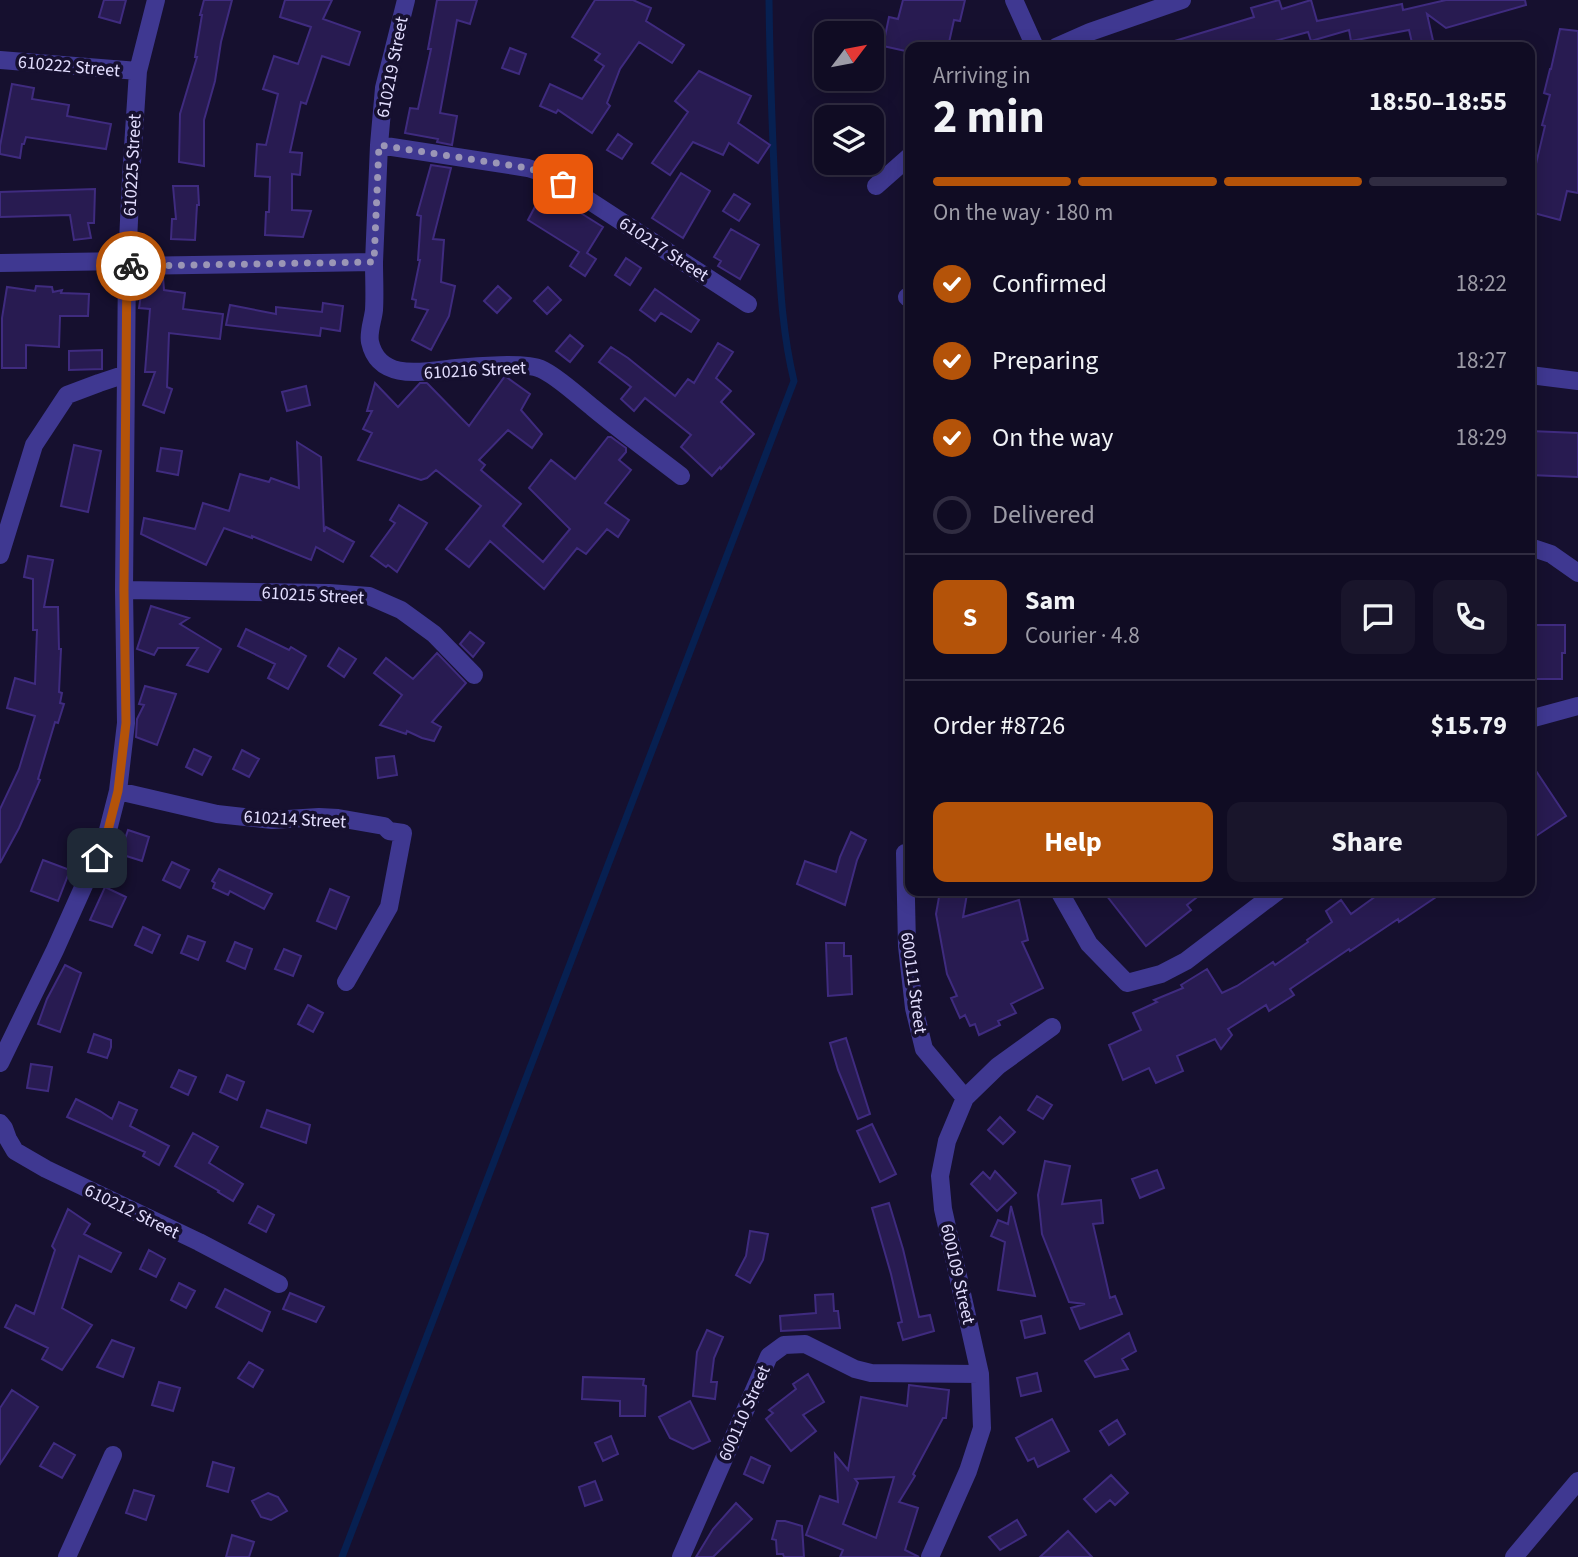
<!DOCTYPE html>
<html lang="en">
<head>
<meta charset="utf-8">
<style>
  body { margin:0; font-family:"Source Sans 3",sans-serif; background:#19152b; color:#f1f3f6; height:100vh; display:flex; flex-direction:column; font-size:26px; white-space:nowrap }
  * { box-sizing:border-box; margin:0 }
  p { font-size:23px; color:#9c9ba6 }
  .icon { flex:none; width:38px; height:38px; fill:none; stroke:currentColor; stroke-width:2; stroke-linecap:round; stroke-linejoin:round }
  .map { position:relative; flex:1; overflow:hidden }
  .details { position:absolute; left:905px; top:42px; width:630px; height:854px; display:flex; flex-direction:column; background:#100c23; border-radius:14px; box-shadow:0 4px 18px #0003,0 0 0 2px #302c41 }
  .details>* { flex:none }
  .needle { width:46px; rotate:58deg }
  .buttons { position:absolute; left:814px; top:21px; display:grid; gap:14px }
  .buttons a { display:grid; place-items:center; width:70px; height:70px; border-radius:14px; background:#100c23; box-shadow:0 4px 18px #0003,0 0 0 2px #302c41; font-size:35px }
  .pin { position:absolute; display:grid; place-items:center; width:60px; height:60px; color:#fff; margin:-30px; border-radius:14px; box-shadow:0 4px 10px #0006 }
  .courier { position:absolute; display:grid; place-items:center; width:70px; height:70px; margin:-35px; border:5px solid #b45309; border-radius:50%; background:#fff; color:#222; box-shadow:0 2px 9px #0007 }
  .headline em { font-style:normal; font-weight:700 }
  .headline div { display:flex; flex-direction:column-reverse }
  .headline { display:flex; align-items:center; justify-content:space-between; height:119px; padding:0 28px }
  h1 { font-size:46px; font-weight:700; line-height:52px }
  .bar { display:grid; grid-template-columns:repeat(4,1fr); gap:10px 7px; align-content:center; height:84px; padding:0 28px }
  .bar i { height:9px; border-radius:5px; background:#302c41 }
  .bar .on { background:#b45309 }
  .bar p { grid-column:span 4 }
  .line { display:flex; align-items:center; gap:18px; padding:0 28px; border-top:2px solid #302c41 }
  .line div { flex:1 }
  .round { display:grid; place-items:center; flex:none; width:74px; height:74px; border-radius:14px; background:#19152b }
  ol { padding:0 28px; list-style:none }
  li { display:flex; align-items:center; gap:21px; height:77px }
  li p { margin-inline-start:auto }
  li .icon { padding:7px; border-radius:50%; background:#b45309; color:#fff; stroke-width:4 }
  li:last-child { color:#9c9ba6 }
  li i { width:38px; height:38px; border:4px solid #302c41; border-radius:50% }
  .primary-button { display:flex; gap:14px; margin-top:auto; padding:14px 28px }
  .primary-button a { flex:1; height:80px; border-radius:14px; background:#b45309; color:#fff; font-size:28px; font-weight:700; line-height:80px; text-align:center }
  .primary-button a+a { background:#19152b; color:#f1f3f6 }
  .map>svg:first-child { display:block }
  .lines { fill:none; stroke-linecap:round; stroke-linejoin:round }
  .stream { stroke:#072051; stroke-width:7 }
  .building { fill:#281b51; stroke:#3f2b7f; stroke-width:2; fill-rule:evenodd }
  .minor { stroke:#3f3891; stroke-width:18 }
  .done { stroke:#9b96b6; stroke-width:7; stroke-dasharray:0 12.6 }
  .route { stroke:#b45309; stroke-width:9 }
  .labels { text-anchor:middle; stroke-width:7; stroke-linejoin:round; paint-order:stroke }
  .street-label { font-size:18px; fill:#e3deff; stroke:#16102f }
</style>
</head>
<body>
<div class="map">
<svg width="1578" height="1557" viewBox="0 0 1578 1557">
  <rect width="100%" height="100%" fill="#16102f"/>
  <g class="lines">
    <path class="stream" d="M342,1557L794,381C782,332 780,282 777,231C773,154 770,77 769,0"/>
  </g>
  <path class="building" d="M104,0H126L120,23L99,17Z
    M204,0H232L221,42L215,81L204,120V166L179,162L180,114L197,57H195L202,15H200Z
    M285,0H332L323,19L360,32L349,65L322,56L306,104L301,102L290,152L302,153L300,175L292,174V210L311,211L303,237L265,235L266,212H269L270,177L255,176L257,144L266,145L278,94L263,89L274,56L298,64L311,27L280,17Z
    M437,0H477L470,24L457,20L440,113L457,116L452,145L437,142L438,139L405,133L410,108L418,109L431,49H428Z
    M595,0H633L651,8L646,21L684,45L672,63L639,42L620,69L607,103L610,106L592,133L558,110L556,113L540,106L550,84L582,99L604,66L595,60L600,54L572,37Z
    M903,0H965L960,21L954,20L948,47H910V52L883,46L889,17L898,19Z
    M1279,0L1282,9L1311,0L1317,21L1402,4L1403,10L1446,0H1525L1526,5L1446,28L1427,14L1434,45L1422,47H1413L1409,30L1351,41L1349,30L1311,41L1308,32L1252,47H1169L1168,43L1254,17L1251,8Z
    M1560,29L1578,31V193L1567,191L1560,220L1530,212V189L1545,126L1542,125L1550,95L1544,93L1550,69H1551Z
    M510,48L526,54L519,74L502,68Z
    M699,71L751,96L738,123L770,145L758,163L729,143L723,155L693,142L670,175L652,163L688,112L675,101Z
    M12,84L34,88L32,99L69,105L67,116L111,124L106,149L26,137L24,144H22L20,158L0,154V146Z
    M618,134L632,144L622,159L607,150Z
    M431,165L451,168L433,239L444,240L441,282L455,286L449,316L431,350L412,340L428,310L415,307L416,300L412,299L420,260H418L421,216L417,215Z
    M681,173L710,191L683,238L652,218Z
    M173,186H198L199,205H197L195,240L171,239L172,219H176Z
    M546,186L569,201L568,205L603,227L587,253L596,259L585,276L570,266L579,252L528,220Z
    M95,189L94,223H88L91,238L74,240L70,215L0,217V192Z
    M734,194L750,204L739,221L723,211Z
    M731,229L759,245L740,279L718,266L721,261L714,257Z
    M626,258L641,268L630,285L615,275Z
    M147,277H163L164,290L185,293L183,309L223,314L220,339L169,333L167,387L172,389L164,413L143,405L155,372H145L150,309L139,308L142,288H144V278Z
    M36,286L52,287L53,292L62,290L61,293L89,294L88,316H60L59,347L26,345V368H2V318L7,287L35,291Z
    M498,286L511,298L497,313L484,301Z
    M548,287L561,300L547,314L534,301Z
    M655,289L699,320L691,332L661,313L655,321L640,310Z
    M323,303L343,306L340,331L321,328L320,336L226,325L230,305L276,314V307L322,312Z
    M570,335L583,346L570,362L556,351Z
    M718,343L733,352L716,378L731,391L721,402L754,434L721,469L720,467L712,476L681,447L691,435L645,398L634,411L621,399L631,387L599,362L611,347L628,358L675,396L688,379L694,383Z
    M102,350V369L69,370V351Z
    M505,376L530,394L521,410L542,434L532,448L508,430L479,460L485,465L481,470L521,504L503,526L543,562L570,529L529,488L551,460L575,479L608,437H611L626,448V452L619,460L631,470L605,503L629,520L618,537L607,529L586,554L577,548L544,589L490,541L469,567L446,549L481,506L436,470L427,478L421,480L358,460L372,433L363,429L372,411H367L375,383L398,407L420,383H427L469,426Z
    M306,386L310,405L287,411L282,392Z
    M1530,431L1578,433V477L1530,475Z
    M297,442L321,457L324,532L326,527L354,542L343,562L316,547L311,560L252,536V538L224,528L206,565L141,534L144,518L195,529L203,503L229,511L240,474L269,482L271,478L299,488Z
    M74,445L101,451L88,512L61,506Z
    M161,448L182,451L178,475L157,471Z
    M399,505L427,523L397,572L388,565L386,567L371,556L395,523L390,520Z
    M28,556L53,560L44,607H58L59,649H61L59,692L62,693L60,703L64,704L58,723L55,722L38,779L40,780L19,828L0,863V809L19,769L35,716L7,708L15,678L35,684L37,630H33V579L24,577Z
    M151,606L189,618L180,624L221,649L208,672L187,665L198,648H158L154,655L137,649Z
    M1530,625H1565V653H1562V679H1536V665H1530Z
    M246,629L289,650L291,647L306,656L288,689L268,678L275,664L238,646Z
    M470,632L484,643L473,657L460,644Z
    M339,648L356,659L344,677L328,666Z
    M437,653L466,683L432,722L441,727L434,741L422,738L407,731L406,734L380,725L402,695L374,673L386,658L413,679Z
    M145,686L176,694L157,745L136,737L137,719L144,705L139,704Z
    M194,749L211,757L202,775L186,767Z
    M242,750L259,759L249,777L233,769Z
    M394,756L397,775L378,778L376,758Z
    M1530,762L1566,816L1530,840Z
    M128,830L149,837L142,861L120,854Z
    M851,832L866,840L857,860L845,905L797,884L805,861L836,872L840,857Z
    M43,860L70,870L58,901L31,891Z
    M172,862L189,870L180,888L163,880Z
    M219,869L272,894L264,909L230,891L228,895L213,888L215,883L212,881Z
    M105,887L126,897L112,927L90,920Z
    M330,889L349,897L336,929L317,921Z
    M945,891L967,894L963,917L1019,900L1028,940L1022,942L1043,988L1011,1004L1016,1013L998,1021L1000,1025L979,1035L975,1024L970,1026L965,1015L960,1018L951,998L957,996L947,974L936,914L939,897H944Z
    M1103,891H1205L1187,905L1191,910L1146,946Z
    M1383,891H1445L1399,922L1398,919L1350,951L1349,949L1290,989L1294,995L1269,1011L1266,1005L1228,1029L1232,1035L1221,1049L1215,1039L1177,1056L1183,1071L1156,1083L1149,1068L1123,1080L1109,1045L1141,1030L1133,1013L1157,1002L1154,1000L1183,988L1181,985L1207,969L1222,993L1237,986L1273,962L1275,965L1308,942L1307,940L1332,922L1326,911L1341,900L1351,914Z
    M143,927L160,935L152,953L135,945Z
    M188,936L205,942L198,960L181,953Z
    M235,942L252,949L245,969L227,961Z
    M826,943H844V956H851L852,994L828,996Z
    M284,949L301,956L293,976L275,969Z
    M65,965L81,973L60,1032L38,1024L47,999Z
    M308,1005L323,1013L313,1032L298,1024Z
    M94,1034L111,1040V1047L107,1058L88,1052Z
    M846,1038L870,1114L858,1119L838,1070L830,1043Z
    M31,1064L52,1067L48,1091L27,1088Z
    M179,1070L196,1077L188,1095L171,1087Z
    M227,1075L244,1082L237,1100L220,1092Z
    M1037,1096L1052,1105L1043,1119L1028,1110Z
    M76,1099L100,1111L112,1119L119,1102L137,1110L130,1126L169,1146L159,1165L143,1156L145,1152L67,1117Z
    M267,1110L310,1125L306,1143L261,1127Z
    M1000,1117L1015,1132L1003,1144L988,1130Z
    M872,1124L896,1174L880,1182L857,1131Z
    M193,1133L218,1147L209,1163L243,1184L233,1201L218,1192L219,1191L175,1166Z
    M1045,1161L1070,1166L1062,1204L1101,1200L1103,1223L1093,1224L1110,1298L1115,1296L1122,1314L1080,1329L1071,1308L1085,1304L1069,1302L1042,1234L1038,1195Z
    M1157,1170L1164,1188L1140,1198L1132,1179Z
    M995,1171L1016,1193L997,1211L971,1184L983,1172L990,1179Z
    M889,1203L903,1249L919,1317L930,1315L934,1331L903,1340L898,1323L902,1322L891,1274L872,1208Z
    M258,1206L274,1215L266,1232L249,1223Z
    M1011,1206L1017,1229L1035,1296L998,1290L1005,1242L991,1236L998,1220L1008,1224Z
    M68,1209L90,1224L84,1234L121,1253L111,1272L79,1256L62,1308L92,1325L62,1370L42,1359L48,1348L5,1327L16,1305L34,1314L55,1250L52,1246Z
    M750,1231L768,1234L763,1260L750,1283L736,1275L746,1256Z
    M149,1250L165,1259L156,1277L140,1269Z
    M179,1283L195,1291L186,1308L171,1300Z
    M225,1289L270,1312L262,1331L216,1307Z
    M290,1293L324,1307L316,1322L283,1309Z
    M833,1294L834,1311H838L840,1328L781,1331L780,1316L816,1313L815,1295Z
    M1041,1316L1045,1333L1025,1338L1021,1321Z
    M707,1330L723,1337L714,1358L711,1382H717L715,1399L693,1396L697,1352Z
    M1129,1333L1136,1351L1122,1359L1128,1369L1095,1377L1085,1361Z
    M112,1340L134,1348L123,1377L97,1367Z
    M249,1362L263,1370L253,1387L238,1378Z
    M1037,1373L1041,1391L1021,1396L1017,1378Z
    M808,1374L824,1402L803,1415L816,1431L791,1451L766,1419L773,1413L769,1410L796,1389L793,1384Z
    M583,1377L644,1379L643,1385L646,1386L645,1416H620V1401L582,1399Z
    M159,1382L180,1388L173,1411L152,1405Z
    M909,1385L949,1390L946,1418H943L913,1474L915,1476L899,1502L918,1508L905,1550L919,1557H840L843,1550L806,1535L820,1496L838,1502L835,1454L848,1470L861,1397L907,1406ZM894,1477L876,1538L843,1524L858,1483L855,1479Z
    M12,1390L38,1407L0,1464V1408Z
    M690,1401L710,1441L693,1449L670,1438L659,1417Z
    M1052,1419L1069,1451L1038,1467L1034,1458L1028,1461L1016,1438Z
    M1117,1420L1125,1434L1109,1445L1100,1431Z
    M611,1436L618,1454L603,1461L595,1443Z
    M54,1443L75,1455L62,1478L40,1466Z
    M751,1457L770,1466L763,1483L744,1474Z
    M213,1462L234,1468L228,1492L207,1486Z
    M1111,1475L1128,1493L1115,1505L1110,1500L1096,1512L1084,1499Z
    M595,1481L602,1500L585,1506L579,1487Z
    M134,1490L154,1496L146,1520L126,1513Z
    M268,1493L278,1497L287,1511L271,1520L261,1517L252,1501Z
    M736,1503L752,1519L713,1557H696L713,1529Z
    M1017,1520L1026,1535L1000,1550L989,1537Z
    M777,1521H785L802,1526L804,1557H784L783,1554H777L776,1540L772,1539Z
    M1068,1531L1092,1557H1040Z
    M232,1535L254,1542L249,1557H226Z"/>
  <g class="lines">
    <path class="minor" d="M1014,0L1035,47
      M1056,47L1090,32L1182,0
      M0,60L138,71
      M379,145L528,168L550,175L748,304
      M876,186L910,156
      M374,262C374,278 375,294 374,310C373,320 368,332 370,342C379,383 426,371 456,368C474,366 526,362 541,369C557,376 578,396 592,407C621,431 651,453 681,476
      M0,263L127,261L130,266L374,262L379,145L384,88L406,0
      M907,297L910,295
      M1530,375L1578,381
      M1530,547L1551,554L1578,573
      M0,555L34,445L67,395L99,383L126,374
      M124,590L329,593L369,596L401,610L434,634L474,675
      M1530,719L1578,706
      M118,791L217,814L272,820L319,817L338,818L384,826L389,831L403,833L389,907L346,982
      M905,853L907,946L914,1008L924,1049L965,1098
      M1059,891L1089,944L1127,983L1161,974L1186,961L1278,891
      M0,1063L55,950L107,834L118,791L126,723L124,590L127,263L131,178L138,71L156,0
      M0,1123L4,1128L8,1139L15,1151L46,1169L199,1242L279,1284
      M67,1557L113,1455
      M681,1557L769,1356L784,1345L805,1344L855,1369L871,1373L980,1374
      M930,1557L968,1471L982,1428L980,1374L943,1209L940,1176L947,1141L965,1098L998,1066L1052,1027
      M1514,1557L1578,1481"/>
  </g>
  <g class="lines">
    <path class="done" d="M131,266L374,262L379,145L528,168L550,175L563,184"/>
    <path class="route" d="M97,858L107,834L118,791L126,723L124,590L127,261L131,266"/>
  </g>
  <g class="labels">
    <g class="street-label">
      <text transform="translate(69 66) rotate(5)" y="6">610222 Street</text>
      <text transform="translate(392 67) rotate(-79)" y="6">610219 Street</text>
      <text transform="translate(132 165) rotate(-87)" y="6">610225 Street</text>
      <text transform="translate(664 249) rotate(33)" y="6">610217 Street</text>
      <text transform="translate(475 370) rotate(-3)" y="6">610216 Street</text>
      <text transform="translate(313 595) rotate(3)" y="6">610215 Street</text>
      <text transform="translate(295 819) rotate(3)" y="6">610214 Street</text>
      <text transform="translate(914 983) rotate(82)" y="6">600111 Street</text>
      <text transform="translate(132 1211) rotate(26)" y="6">610212 Street</text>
      <text transform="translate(958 1274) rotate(77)" y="6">600109 Street</text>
      <text transform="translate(744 1413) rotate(-66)" y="6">600110 Street</text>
    </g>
  </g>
</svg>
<div class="buttons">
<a><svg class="needle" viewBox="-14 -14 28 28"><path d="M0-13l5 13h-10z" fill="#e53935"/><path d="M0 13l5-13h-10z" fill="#9c9ba6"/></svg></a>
<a><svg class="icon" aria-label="layers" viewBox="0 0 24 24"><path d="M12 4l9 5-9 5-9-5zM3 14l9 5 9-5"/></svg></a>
</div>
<div class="pin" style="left:563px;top:184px;background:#ea580c"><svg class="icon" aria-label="bag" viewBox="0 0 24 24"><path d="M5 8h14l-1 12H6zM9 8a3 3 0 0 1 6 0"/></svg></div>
<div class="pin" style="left:97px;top:858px;background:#1f2937"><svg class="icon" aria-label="home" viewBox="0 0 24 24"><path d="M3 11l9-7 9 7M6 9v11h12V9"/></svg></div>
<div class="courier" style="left:131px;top:266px"><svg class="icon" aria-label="bike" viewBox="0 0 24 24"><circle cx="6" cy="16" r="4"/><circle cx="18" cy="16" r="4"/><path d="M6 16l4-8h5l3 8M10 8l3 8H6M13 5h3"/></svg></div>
<section class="details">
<div class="headline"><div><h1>2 min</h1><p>Arriving in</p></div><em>18:50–18:55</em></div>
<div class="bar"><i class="on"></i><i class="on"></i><i class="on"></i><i></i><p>On the way · 180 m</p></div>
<ol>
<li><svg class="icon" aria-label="check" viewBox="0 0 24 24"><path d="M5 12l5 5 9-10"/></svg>Confirmed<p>18:22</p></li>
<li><svg class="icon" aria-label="check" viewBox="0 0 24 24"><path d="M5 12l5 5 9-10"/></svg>Preparing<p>18:27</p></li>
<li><svg class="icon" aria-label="check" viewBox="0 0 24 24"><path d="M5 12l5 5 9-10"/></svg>On the way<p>18:29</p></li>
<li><i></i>Delivered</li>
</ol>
<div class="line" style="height:126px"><b class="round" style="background:#b45309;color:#fff">S</b><div><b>Sam</b><p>Courier · 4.8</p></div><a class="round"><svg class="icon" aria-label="chat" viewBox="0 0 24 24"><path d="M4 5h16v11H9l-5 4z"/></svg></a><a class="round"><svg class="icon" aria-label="phone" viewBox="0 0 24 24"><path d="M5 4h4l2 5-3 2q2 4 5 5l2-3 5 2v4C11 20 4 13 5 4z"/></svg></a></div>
<div class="line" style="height:91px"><div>Order #8726</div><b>$15.79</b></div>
<div class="primary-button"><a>Help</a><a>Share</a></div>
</section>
</div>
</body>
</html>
